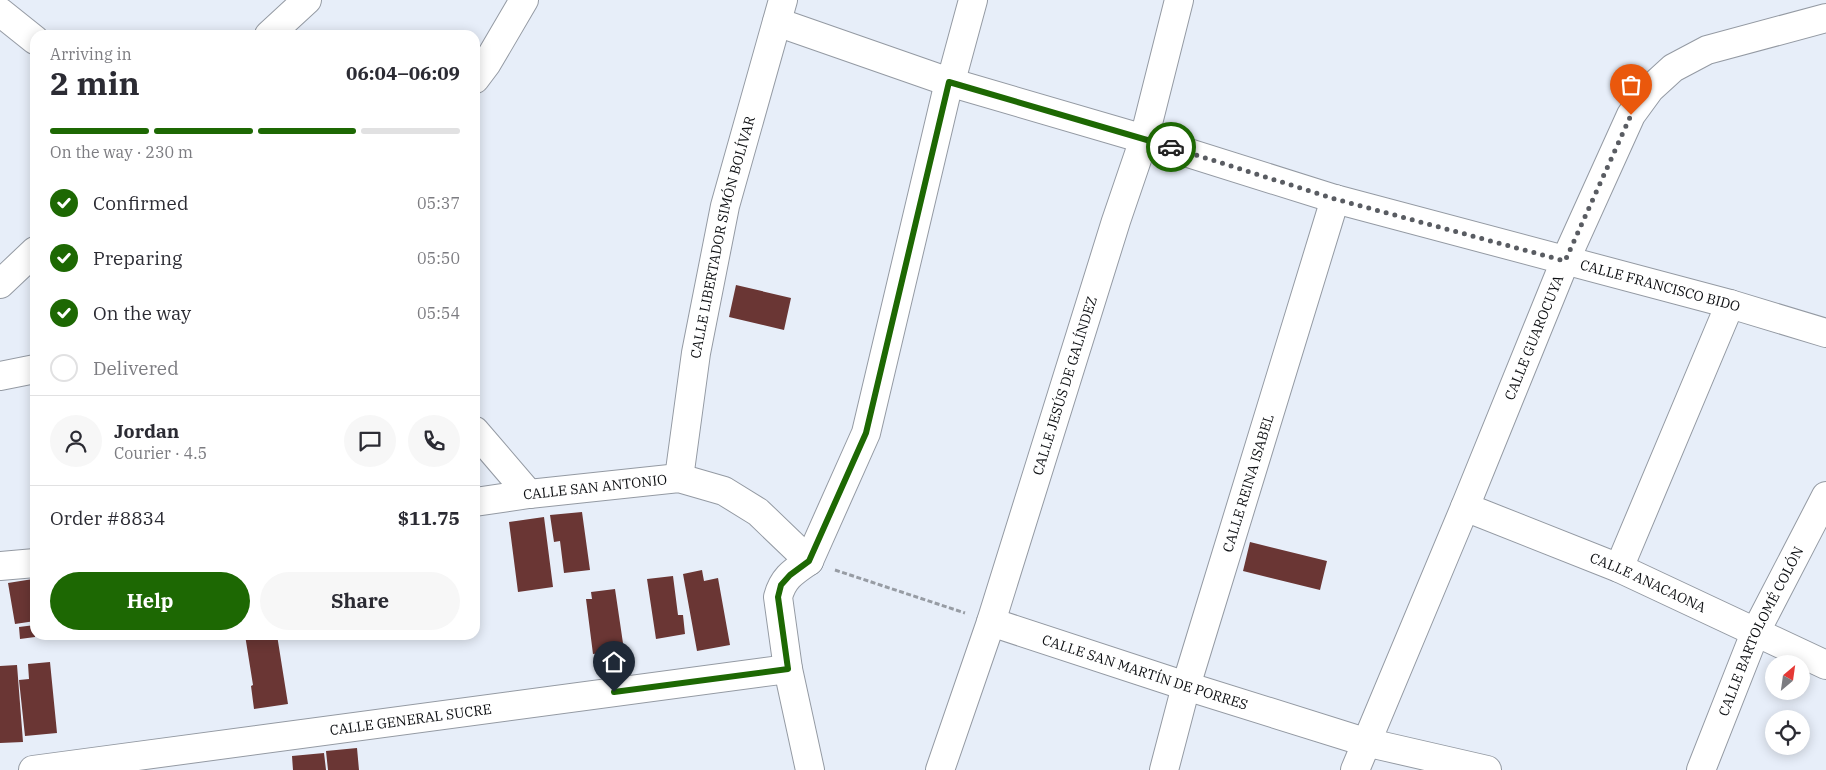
<!DOCTYPE html>
<html lang="en">
<head>
<meta charset="utf-8">
<style>
  body { margin:0; font-family:"IBM Plex Serif",serif; background:#f7f7f7; color:#2b2b33; height:100vh; display:flex; flex-direction:column; font-size:19px; white-space:nowrap }
  * { box-sizing:border-box; margin:0 }
  p { font-size:16px; color:#7c7c81 }
  .icon { flex:none; width:28px; height:28px; fill:none; stroke:currentColor; stroke-width:2; stroke-linecap:round; stroke-linejoin:round }
  .map { position:relative; flex:1; overflow:hidden }
  .sheet { position:absolute; left:30px; top:30px; width:450px; height:610px; display:flex; flex-direction:column; background:#fff; border-radius:15px; box-shadow:0 2px 12px #0003 }
  .sheet>* { flex:none }
  .needle { width:32px; rotate:29deg }
  .controls { position:absolute; left:1765px; top:655px; display:grid; gap:10px }
  .controls a { display:grid; place-items:center; width:45px; height:45px; border-radius:50%; background:#fff; box-shadow:0 2px 12px #0003; font-size:25px }
  .pin { position:absolute; display:grid; place-items:center; width:42px; height:42px; color:#fff; margin:-51px -21px; border-radius:50% 50% 50% 0; rotate:-45deg; box-shadow:0 0 5px #0007 }
  .pin .icon { rotate:45deg }
  .courier { position:absolute; display:grid; place-items:center; width:50px; height:50px; margin:-25px; border:4px solid #1d6803; border-radius:50%; background:#fff; color:#222; box-shadow:0 1px 6px #0007 }
  .headline em { font-style:normal; font-weight:800 }
  .headline div { display:flex; flex-direction:column-reverse }
  .headline { display:flex; align-items:center; justify-content:space-between; height:85px; padding:0 20px }
  h1 { font-size:32px; font-weight:800; line-height:38px }
  .bar { display:grid; grid-template-columns:repeat(4,1fr); gap:8px 5px; align-content:center; height:60px; padding:0 20px }
  .bar i { height:6px; border-radius:4px; background:#e1e1e2 }
  .bar .active { background:#1d6803 }
  .bar p { grid-column:span 4 }
  .line { display:flex; align-items:center; gap:12px; padding:0 20px; border-top:1px solid #e1e1e2 }
  .line div { flex:1 }
  .round { display:grid; place-items:center; flex:none; width:52px; height:52px; border-radius:26px; background:#f7f7f7 }
  ol { padding:0 20px; list-style:none }
  li { display:flex; align-items:center; gap:15px; height:55px }
  li p { margin-inline-start:auto }
  li .icon { padding:5px; border-radius:50%; background:#1d6803; color:#fff; stroke-width:4 }
  li:last-child { color:#7c7c81 }
  li i { width:28px; height:28px; border:2px solid #e1e1e2; border-radius:50% }
  .action { display:flex; gap:10px; margin-top:auto; padding:10px 20px }
  .action a { flex:1; height:58px; border-radius:30px; background:#1d6803; color:#fff; font-size:20px; font-weight:800; line-height:58px; text-align:center }
  .action a+a { background:#f7f7f7; color:#2b2b33 }
  .map>svg:first-child { display:block }
  .building { fill:#6a3634 }
  .lines { fill:none; stroke-linecap:round; stroke-linejoin:round }
  .minor-casing { stroke:#949aa3; stroke-width:30 }
  .path { stroke:#979ca4; stroke-width:3; stroke-dasharray:5 2.5; stroke-linecap:butt }
  .minor { stroke:#fff; stroke-width:28 }
  .done { stroke:#595c62; stroke-width:5; stroke-dasharray:0 9 }
  .route { stroke:#1d6803; stroke-width:6 }
  .labels { text-anchor:middle; stroke-width:5; stroke-linejoin:round; paint-order:stroke }
  .street-label { font-size:14px; fill:#0c0e11; stroke:#fafbfd }
</style>
</head>
<body>
<div class="map">
<svg width="1826" height="770" viewBox="0 0 1826 770">
  <rect width="100%" height="100%" fill="#e7eef9"/>
  <path class="building" d="M736,285L791,298L784,330L729,317Z
    M582,512L590,570L564,573L560,541L554,542L550,515Z
    M544,517L553,587L518,592L509,522Z
    M1250,542L1327,561L1320,590L1243,571Z
    M702,570L704,581L718,578L730,645L697,651L683,574Z
    M673,576L678,615H683L685,634L656,639L647,579Z
    M33,579L35,592V621L15,624L8,583Z
    M615,589L624,650L593,654L586,599H592L591,592Z
    M35,625V637L20,639L19,627Z
    M245,635H277L288,704L254,709L251,686L253,685Z
    M50,662L57,733L25,736L19,680L29,679L28,664Z
    M17,665L23,742L0,743V666Z
    M357,748L359,770H328L326,751Z
    M324,753L326,770H293L292,756Z"/>
  <g class="lines">
    <g class="minor-casing">
      <g id="minor">
        <path d="M0,12L35,40"/>
        <path id="s1" d="M777,22L949,82L1144,139L1335,199L1730,304L1826,333"/>
        <path d="M269,35L307,0"/>
        <path d="M475,79L487,63L524,0"/>
        <path d="M0,284L35,251"/>
        <path d="M0,376L35,369"/>
        <path d="M475,431L529,494"/>
        <path id="s2" d="M679,478L696,353L725,206L783,0"/>
        <path id="s3" d="M475,502L529,494L679,478L724,491L758,512L809,561"/>
        <path id="s4" d="M1465,507L1619,568L1826,665"/>
        <path d="M809,561L866,433L949,82L954,70L973,0"/>
        <path d="M809,561C793,572 783,578 778,597L788,669L810,770"/>
        <path d="M0,566L35,563"/>
        <path d="M1619,568L1730,304"/>
        <path id="s5" d="M991,622L1186,686L1365,742L1487,770"/>
        <path id="s6" d="M33,770L788,669"/>
        <path id="s7" d="M940,770L991,622L1116,221L1144,139L1179,0"/>
        <path id="s8" d="M1164,770L1186,686L1335,199"/>
        <path id="s9" d="M1355,770L1465,507L1565,261L1631,115L1650,89L1673,68L1707,50L1826,18"/>
        <path id="s10" d="M1701,770L1755,633L1826,496"/>
      </g>
    </g>
    <path class="path" d="M835,570L965,613"/>
    <use href="#minor" class="minor"/>
  </g>
  <g class="lines">
    <path class="done" d="M1171,147L1335,199L1565,261L1631,115"/>
    <path class="route" d="M614,692L788,669L778,597L781,585L790,575L809,561L866,433L949,82L1171,147"/>
  </g>
  <g class="labels">
    <g class="street-label">
      <text dy="5" stroke="none"><textPath href="#s2" startOffset="245">CALLE LIBERTADOR SIMÓN BOLÍVAR</textPath></text>
      <text dy="5" stroke="none"><textPath href="#s1" startOffset="922">CALLE FRANCISCO BIDO</textPath></text>
      <text dy="5" stroke="none"><textPath href="#s9" startOffset="468">CALLE GUAROCUYA</textPath></text>
      <text dy="5" stroke="none"><textPath href="#s7" startOffset="404">CALLE JESÚS DE GALÍNDEZ</textPath></text>
      <text dy="5" stroke="none"><textPath href="#s8" startOffset="299">CALLE REINA ISABEL</textPath></text>
      <text dy="5" stroke="none"><textPath href="#s3" startOffset="121">CALLE SAN ANTONIO</textPath></text>
      <text dy="5" stroke="none"><textPath href="#s4" startOffset="198">CALLE ANACAONA</textPath></text>
      <text dy="5" stroke="none"><textPath href="#s10" startOffset="151">CALLE BARTOLOMÉ COLÓN</textPath></text>
      <text dy="5" stroke="none"><textPath href="#s5" startOffset="162">CALLE SAN MARTÍN DE PORRES</textPath></text>
      <text dy="5" stroke="none"><textPath href="#s6" startOffset="381">CALLE GENERAL SUCRE</textPath></text>
    </g>
  </g>
</svg>
<div class="controls">
<a><svg class="needle" viewBox="-14 -14 28 28"><path d="M0-13l5 13h-10z" fill="#e53935"/><path d="M0 13l5-13h-10z" fill="#7c7c81"/></svg></a>
<a><svg class="icon" aria-label="locate" viewBox="0 0 24 24"><circle cx="12" cy="12" r="6"/><path d="M12 2v4M12 18v4M2 12h4M18 12h4"/></svg></a>
</div>
<div class="pin" style="left:1631px;top:115px;background:#ea580c"><svg class="icon" aria-label="bag" viewBox="0 0 24 24"><path d="M5 8h14l-1 12H6zM9 8a3 3 0 0 1 6 0"/></svg></div>
<div class="pin" style="left:614px;top:692px;background:#1f2937"><svg class="icon" aria-label="home" viewBox="0 0 24 24"><path d="M3 11l9-7 9 7M6 9v11h12V9"/></svg></div>
<div class="courier" style="left:1171px;top:147px"><svg class="icon" aria-label="car" viewBox="0 0 24 24"><path d="M5 17H2v-5l4-1 3-4h7l3 4 3 1v5h-3M9 17h6M6 11h13"/><circle cx="7" cy="17" r="2"/><circle cx="17" cy="17" r="2"/></svg></div>
<section class="sheet">
<div class="headline"><div><h1>2 min</h1><p>Arriving in</p></div><em>06:04–06:09</em></div>
<div class="bar"><i class="active"></i><i class="active"></i><i class="active"></i><i></i><p>On the way · 230 m</p></div>
<ol>
<li><svg class="icon" aria-label="check" viewBox="0 0 24 24"><path d="M5 12l5 5 9-10"/></svg>Confirmed<p>05:37</p></li>
<li><svg class="icon" aria-label="check" viewBox="0 0 24 24"><path d="M5 12l5 5 9-10"/></svg>Preparing<p>05:50</p></li>
<li><svg class="icon" aria-label="check" viewBox="0 0 24 24"><path d="M5 12l5 5 9-10"/></svg>On the way<p>05:54</p></li>
<li><i></i>Delivered</li>
</ol>
<div class="line" style="height:90px"><a class="round"><svg class="icon" aria-label="person" viewBox="0 0 24 24"><circle cx="12" cy="8" r="4"/><path d="M4 21q1-7 8-7t8 7"/></svg></a><div><b>Jordan</b><p>Courier · 4.5</p></div><a class="round"><svg class="icon" aria-label="chat" viewBox="0 0 24 24"><path d="M4 5h16v11H9l-5 4z"/></svg></a><a class="round"><svg class="icon" aria-label="phone" viewBox="0 0 24 24"><path d="M5 4h4l2 5-3 2q2 4 5 5l2-3 5 2v4C11 20 4 13 5 4z"/></svg></a></div>
<div class="line" style="height:65px"><div>Order #8834</div><b>$11.75</b></div>
<div class="action"><a>Help</a><a>Share</a></div>
</section>
</div>
</body>
</html>
